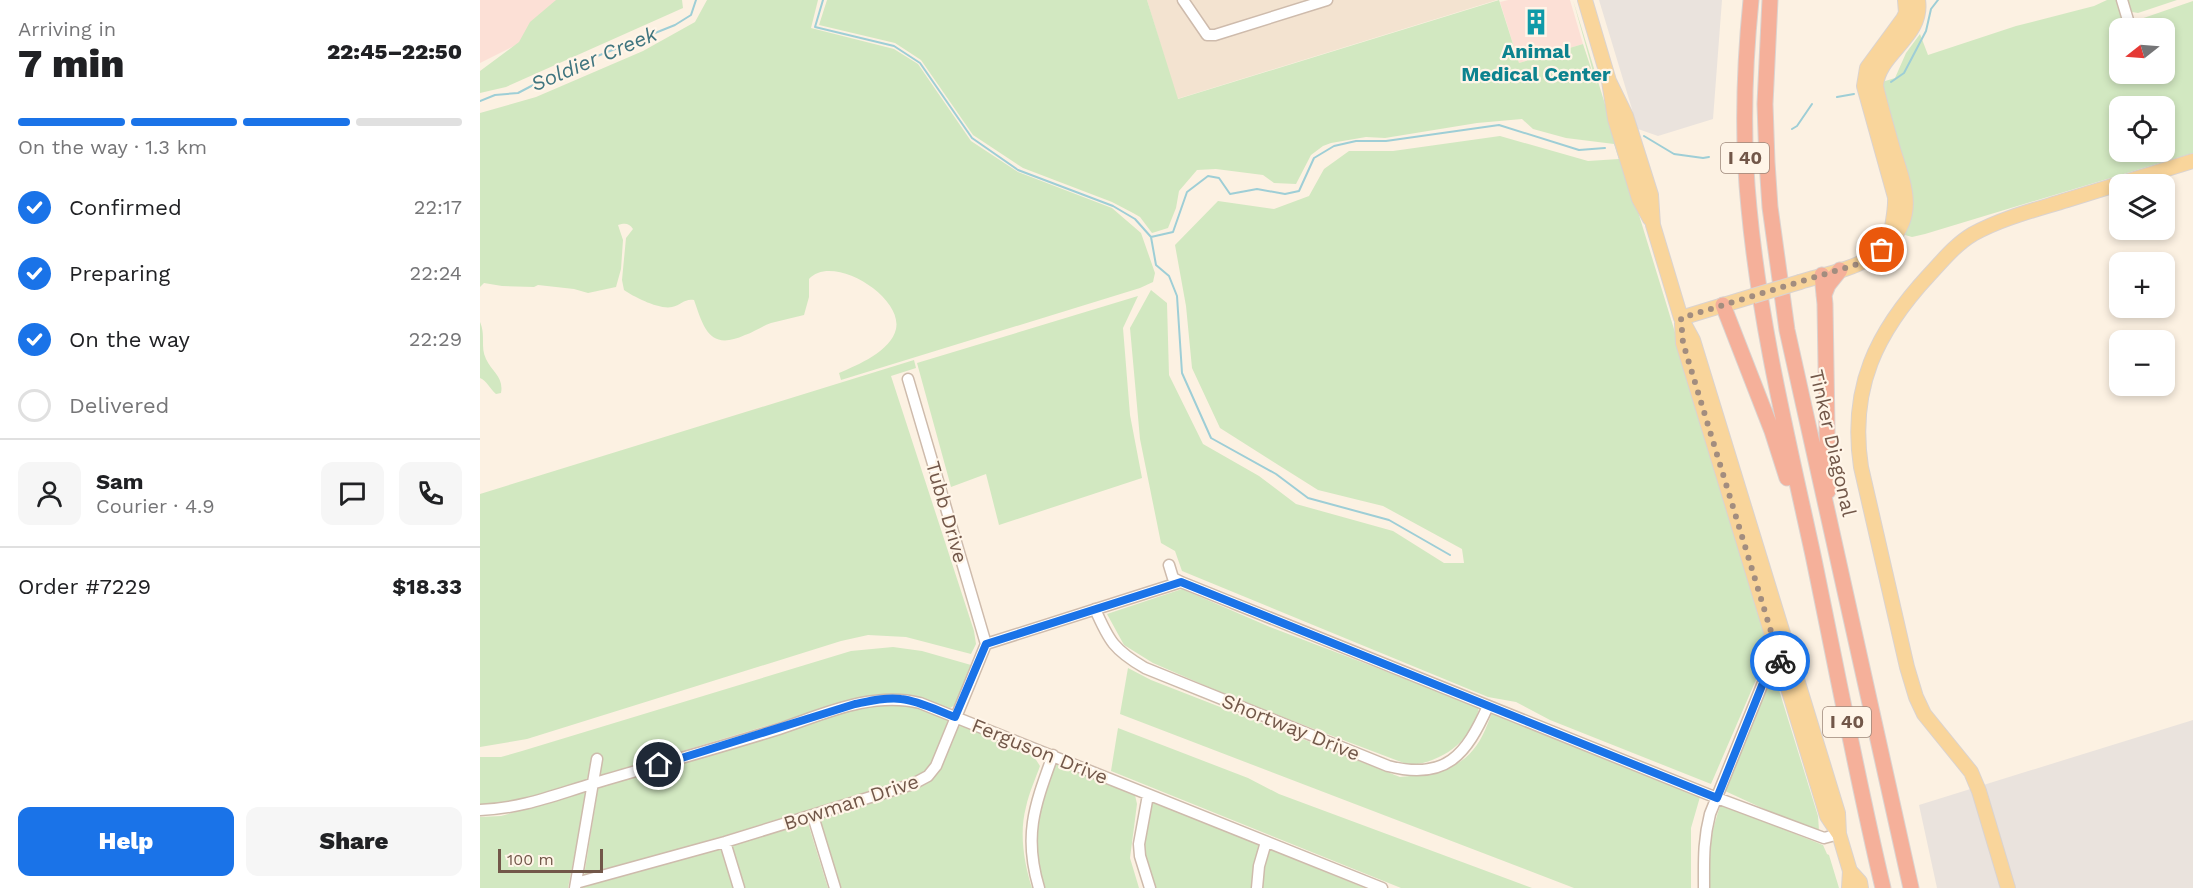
<!DOCTYPE html>
<html lang="en">
<head>
<meta charset="utf-8">
<style>
  body { margin:0; font-family:"Work Sans",sans-serif; background:#f6f6f6; color:#202124; height:100vh; display:flex; flex-direction:column; font-size:22px; white-space:nowrap }
  * { box-sizing:border-box; margin:0 }
  p { font-size:20px; color:#757577 }
  .icon { flex:none; width:33px; height:33px; fill:none; stroke:currentColor; stroke-width:2; stroke-linecap:round; stroke-linejoin:round }
  .map { position:relative; flex:1; overflow:hidden }
  .panel { display:flex; flex-direction:column; background:#fff; width:480px }
  .panel>* { flex:none }
  .needle { width:39px; rotate:253deg }
  .fabs { position:absolute; left:1629px; top:18px; display:grid; gap:12px }
  .fabs a { display:grid; place-items:center; width:66px; height:66px; border-radius:12px; background:#fff; box-shadow:0 3px 9px #0003; font-size:30px }
  .scale { position:absolute; left:18px; bottom:15px; width:105px; box-sizing:border-box; padding-left:6px; border:3px solid #725749; border-top:0; font-size:16px; line-height:21px; white-space:nowrap; color:#725749; -webkit-text-stroke:4px #fff5e8; paint-order:stroke }
  .pin { position:absolute; display:grid; place-items:center; width:51px; height:51px; color:#fff; margin:-26px; border:3px solid #fff; border-radius:50%; box-shadow:0 2px 6px #0007 }
  .courier { position:absolute; display:grid; place-items:center; width:60px; height:60px; margin:-30px; border:4px solid #1a73e8; border-radius:50%; background:#fff; color:#222; box-shadow:0 2px 8px #0007 }
  .headline em { font-style:normal; font-weight:800 }
  .headline div { display:flex; flex-direction:column-reverse }
  .headline { display:flex; align-items:center; justify-content:space-between; height:102px; padding:0 18px }
  h1 { font-size:39px; font-weight:800; line-height:45px }
  .bar { display:grid; grid-template-columns:repeat(4,1fr); gap:9px 6px; align-content:center; height:72px; padding:0 18px }
  .bar i { height:8px; border-radius:4px; background:#e0e0e0 }
  .bar .on { background:#1a73e8 }
  .bar p { grid-column:span 4 }
  .line { display:flex; align-items:center; gap:15px; padding:0 18px; border-top:2px solid #e0e0e0 }
  .line div { flex:1 }
  .round { display:grid; place-items:center; flex:none; width:63px; height:63px; border-radius:12px; background:#f6f6f6 }
  ol { padding:0 18px; list-style:none }
  li { display:flex; align-items:center; gap:18px; height:66px }
  li p { margin-inline-start:auto }
  li .icon { padding:6px; border-radius:50%; background:#1a73e8; color:#fff; stroke-width:4 }
  li:last-child { color:#757577 }
  li i { width:33px; height:33px; border:3px solid #e0e0e0; border-radius:50% }
  .cta { display:flex; gap:12px; margin-top:auto; padding:12px 18px }
  .cta a { flex:1; height:69px; border-radius:12px; background:#1a73e8; color:#fff; font-size:24px; font-weight:800; line-height:69px; text-align:center }
  .cta a+a { background:#f6f6f6; color:#202124 }
  main { display:flex; flex:1; min-height:0 }
  .map>svg:first-child { display:block }
  .residential { fill:#f3e3d0 }
  .commercial { fill:#fce0d6 }
  .industrial { fill:#eae3dd }
  .green { fill:#d2e8c1; fill-rule:evenodd }
  .lines { fill:none; stroke-linecap:round; stroke-linejoin:round }
  .stream { stroke:#9eced6; stroke-width:2 }
  .minor-casing { stroke:#cebbac; stroke-width:13 }
  .major-casing { stroke:#dad3d0; stroke-width:16 }
  .highway-casing { stroke:#dad3d0; stroke-width:17 }
  .minor { stroke:#fff; stroke-width:10 }
  .major { stroke:#f9d59b; stroke-width:14 }
  .highway { stroke:#f5b09a; stroke-width:15 }
  .major-bridge-casing { stroke:#dad3d0; stroke-width:16; stroke-linecap:butt }
  .major-bridge { stroke:#f9d59b; stroke-width:14 }
  .done { stroke:#a28d7f; stroke-width:6; stroke-dasharray:0 10.8 }
  .route { stroke:#1a73e8; stroke-width:8 }
  .labels { text-anchor:middle; stroke-width:4.5; stroke-linejoin:round; paint-order:stroke }
  .shield { fill:#fff5e8; stroke:#9c8679; stroke-width:1.5 }
  .shield-label { font-size:18px; font-weight:bold; fill:#725749 }
  .culture-label { font-size:20px; font-weight:bold; fill:#0d838f; stroke:#fff5e8 }
  .street-label { font-size:20px; fill:#725749; stroke:#fff5e8 }
  .water-label { font-size:21px; font-style:italic; fill:#40757f; stroke:#fff5e8 }
</style>
</head>
<body>
<main>
<section class="panel">
<div class="headline"><div><h1>7 min</h1><p>Arriving in</p></div><em>22:45–22:50</em></div>
<div class="bar"><i class="on"></i><i class="on"></i><i class="on"></i><i></i><p>On the way · 1.3 km</p></div>
<ol>
<li><svg class="icon" aria-label="check" viewBox="0 0 24 24"><path d="M5 12l5 5 9-10"/></svg>Confirmed<p>22:17</p></li>
<li><svg class="icon" aria-label="check" viewBox="0 0 24 24"><path d="M5 12l5 5 9-10"/></svg>Preparing<p>22:24</p></li>
<li><svg class="icon" aria-label="check" viewBox="0 0 24 24"><path d="M5 12l5 5 9-10"/></svg>On the way<p>22:29</p></li>
<li><i></i>Delivered</li>
</ol>
<div class="line" style="height:108px"><a class="round"><svg class="icon" aria-label="person" viewBox="0 0 24 24"><circle cx="12" cy="8" r="4"/><path d="M4 21q1-7 8-7t8 7"/></svg></a><div><b>Sam</b><p>Courier · 4.9</p></div><a class="round"><svg class="icon" aria-label="chat" viewBox="0 0 24 24"><path d="M4 5h16v11H9l-5 4z"/></svg></a><a class="round"><svg class="icon" aria-label="phone" viewBox="0 0 24 24"><path d="M5 4h4l2 5-3 2q2 4 5 5l2-3 5 2v4C11 20 4 13 5 4z"/></svg></a></div>
<div class="line" style="height:78px"><div>Order #7229</div><b>$18.33</b></div>
<div class="cta"><a>Help</a><a>Share</a></div>
</section>
<div class="map">
<svg width="1713" height="888" viewBox="0 0 1713 888">
  <rect width="100%" height="100%" fill="#fcf1e2"/>
  <path class="residential" d="M667,0H1017L697,99Z"/>
  <path class="commercial" d="M0,0H84L94,16L0,63Z
    M1028,0H1090L1103,44L1039,63L1020,2Z"/>
  <path class="industrial" d="M1119,0H1242L1233,119L1178,136L1158,129Z
    M1713,720V888H1457L1439,805Z"/>
  <path class="green" d="M76,0H202L203,8L26,87L0,93V71L39,42L50,22Z
    M227,0H338L331,28L414,49L438,64L491,141L538,172L632,208L661,233L675,273L673,282L660,288L361,380L359,373C378,365 411,351 416,329C423,296 352,253 329,279V297L324,315C313,318 302,320 291,323C282,326 274,332 265,335C230,351 224,329 214,300C205,298 201,305 192,307C180,310 154,297 144,290L142,280L146,238L153,229C149,223 145,223 138,225L143,240L141,269L136,287L108,293L94,289L58,285L54,287L22,286L4,283L0,287V113L56,97L163,51L215,22Z
    M347,0H667L698,99L1019,0L1039,63L1103,44L1117,86L1093,0L1291,645L1231,784L1070,720L1036,702L1008,697L702,571L695,551L681,543L660,439L650,328L671,290L687,303L689,375L723,444L779,476L816,504L913,531L964,563H984L982,549L903,506L838,490L740,428L712,368L706,306L695,245L738,201L794,209L829,196L844,169L869,151H913L1020,136L1108,161L1139,159L1134,144L1086,138L1053,129L1042,119L997,123L905,138L886,137L851,143L843,146L831,155L816,184L794,183L783,175L736,169L717,170L699,191L696,208L688,228L672,233L660,217L653,213L632,202L543,168L493,135L441,60L415,43L339,25Z
    M1627,0H1637L1646,24L1713,1V153L1445,234L1432,237L1425,235L1430,218L1402,82L1415,78L1426,53L1440,34L1448,55L1536,26L1614,6ZM1640,28H1684V74H1640ZM1640,106H1684V152H1640Z
    M1648,0H1697L1658,13L1652,12Z
    M658,296L643,328L650,415L662,478L519,525L506,474L471,487L437,363Z
    M0,322C6,336 0,347 6,359C12,372 24,377 21,393L16,394C10,389 7,381 0,378Z
    M434,360L436,368L411,376L494,631L496,644L491,654L426,637L388,635L361,641L47,739L0,747V494Z
    M702,589L790,627L999,707C993,741 961,763 929,765L763,702L673,663L644,645L627,614Z
    M413,647L442,651L491,665L475,705L470,708C438,699 420,690 386,696L119,776L121,756L111,759L107,781C72,792 38,804 0,805V757H21L42,751L371,651Z
    M648,668L671,680L920,777C946,775 975,772 993,750C1003,739 1008,722 1014,708L1220,797L1211,828V888H1094L640,714Z
    M1292,679L1295,686L1299,690L1338,816L1339,830L1334,832L1245,791L1287,682Z
    M419,703L440,708L468,720L453,761L447,771L432,778L244,836L104,876L118,788L373,710L397,704Z
    M485,725L551,752L560,766C555,780 549,793 546,807C539,833 544,863 552,888H358L339,824L341,819L444,784C463,773 468,747 476,727Z
    M638,728L768,778L799,794L1052,888H921L631,771Z
    M573,764L583,765L655,795L657,804L650,858L659,888H563L556,853V819Z
    M107,791L88,888H0V817L21,816Z
    M671,801L885,888H675L664,851V838Z
    M1241,804L1343,845L1347,854L1349,855L1359,888H1230C1229,854 1229,836 1241,804Z
    M328,823L348,888H263L251,846Z
    M235,849L242,850L253,888H101Z"/>
  <g class="lines">
    <path class="stream" d="M343,0L335,27L414,46L440,63L492,138L538,170L633,206L655,219L671,237L676,265L689,276L697,296L702,373L731,438L796,474L828,498L909,520L970,555
      M1411,82L1424,73L1446,31L1451,9L1458,0
      M1357,97L1374,94
      M0,101L15,95L38,93L80,71L195,25L211,15L216,0
      M1312,129L1317,126L1332,104
      M1164,136L1194,154L1223,158L1229,157
      M671,237L693,232L707,192L728,176L739,178L750,194L777,189L805,194L819,191L834,158L854,146L876,141H906L1019,125L1099,150L1125,148"/>
    <g class="minor-casing">
      <path id="minor" d="M703,0L727,35H735L847,0
        M1642,0L1648,20
        M428,379L506,644
        M689,565L693,578L701,582L1237,798L1344,838L1359,834
        M615,609C629,641 634,650 665,668L908,766C966,781 986,755 1008,706
        M668,795L659,844L660,856L670,888
        M0,810C44,808 74,795 115,783C176,765 238,748 299,729C344,714 392,691 440,703L902,888
        M333,816L355,888
        M245,842L259,888
        M96,883L245,842L433,784L448,776L456,766L506,644L701,582
        M95,888L117,759
        M559,888C543,835 555,805 573,755
        M777,888L779,866L786,842
        M1224,888C1224,861 1223,841 1230,814L1289,668L1305,658"/>
    </g>
    <g class="major-casing">
      <path id="major" d="M1105,0L1129,81L1135,119L1159,199L1170,219
        M1129,81L1146,116L1171,195L1173,225L1201,318L1213,340L1358,813L1359,834
        M1411,239C1411,225 1416,212 1415,197L1384,86L1387,68L1423,19L1426,13L1425,0
        M1320,282C1343,275 1370,270 1390,258C1399,253 1404,247 1411,240C1437,212 1423,182 1413,149C1407,128 1401,107 1396,86C1398,53 1444,37 1438,0
        M1201,318L1273,296
        M1202,323L1203,343L1347,816L1359,834L1370,871L1369,888
        M1370,871L1380,882L1381,888
        M1528,888L1499,791L1491,772L1444,714L1436,697L1427,667L1381,467C1369,388 1396,332 1450,274C1463,260 1476,244 1493,234C1522,218 1555,210 1587,200C1629,187 1671,174 1713,161"/>
    </g>
    <g class="highway-casing">
      <path id="highway" d="M1271,0C1264,69 1262,139 1269,208C1280,326 1308,440 1333,555C1356,666 1377,778 1403,888
        M1290,0L1285,104L1287,162L1290,207L1307,330L1431,888
        M1342,275L1345,304L1348,491
        M1344,295L1348,285L1360,270
        M1243,305L1292,431L1307,478"/>
    </g>
    <use href="#minor" class="minor"/>
    <use href="#major" class="major"/>
    <use href="#highway" class="highway"/>
    <g class="major-bridge-casing">
      <path id="major-bridge" d="M1273,296L1320,282"/>
    </g>
    <use href="#major-bridge" class="major-bridge"/>
  </g>
  <g class="lines">
    <path class="done" d="M1300,661L1203,343L1201,318L1378,264L1402,250"/>
    <path class="route" d="M179,765L375,704C390,701 406,697 421,699C440,701 458,711 475,717L506,644L701,582L1237,798L1289,668L1300,661"/>
  </g>
  <defs>
    <g id="building-bare" transform="scale(2.07)"><path d="M-4-6H4V6H1V3H-1V6H-4ZM-2.5-4.3h1.7v1.8h-1.7ZM.8-4.3h1.7v1.8H.8ZM-2.5-1h1.7V.8h-1.7ZM.8-1h1.7V.8H.8Z" fill="#0f9aa8" stroke="#fff5e8" stroke-width="2.5" paint-order="stroke"/></g>
  </defs>
  <g fill-rule="evenodd">
    <use href="#building-bare" x="1056" y="22"/>
  </g>
  <g class="labels">
    <g class="shield">
      <rect x="1241" y="143" width="48" height="30" rx="4.5"/>
      <rect x="1343" y="707" width="48" height="30" rx="4.5"/>
    </g>
    <g class="shield-label">
      <text x="1265" y="164">I 40</text>
      <text x="1367" y="728">I 40</text>
    </g>
    <g class="culture-label">
      <text x="1056" y="58">Animal<tspan x="1056" dy="23">Medical Center</tspan></text>
    </g>
    <g class="street-label">
      <text transform="translate(1353 443) rotate(77)" y="7">Tinker Diagonal</text>
      <text transform="translate(467 512) rotate(74)" y="7">Tubb Drive</text>
      <text transform="translate(811 727) rotate(22)" y="7">Shortway Drive</text>
      <text transform="translate(560 751) rotate(22)" y="7">Ferguson Drive</text>
      <text transform="translate(371 802) rotate(-18)" y="7">Bowman Drive</text>
    </g>
    <g class="water-label">
      <text transform="translate(114 59) rotate(-23)" y="7">Soldier Creek</text>
    </g>
  </g>
</svg>
<div class="fabs">
<a><svg class="needle" viewBox="-14 -14 28 28"><path d="M0-13l5 13h-10z" fill="#e53935"/><path d="M0 13l5-13h-10z" fill="#757577"/></svg></a>
<a><svg class="icon" aria-label="locate" viewBox="0 0 24 24"><circle cx="12" cy="12" r="6"/><path d="M12 2v4M12 18v4M2 12h4M18 12h4"/></svg></a>
<a><svg class="icon" aria-label="layers" viewBox="0 0 24 24"><path d="M12 4l9 5-9 5-9-5zM3 14l9 5 9-5"/></svg></a>
<a>+</a>
<a>−</a>
</div>
<div class="scale">100 m</div>
<div class="pin" style="left:1402px;top:250px;background:#ea580c"><svg class="icon" aria-label="bag" viewBox="0 0 24 24"><path d="M5 8h14l-1 12H6zM9 8a3 3 0 0 1 6 0"/></svg></div>
<div class="pin" style="left:179px;top:765px;background:#1f2937"><svg class="icon" aria-label="home" viewBox="0 0 24 24"><path d="M3 11l9-7 9 7M6 9v11h12V9"/></svg></div>
<div class="courier" style="left:1300px;top:661px"><svg class="icon" aria-label="bike" viewBox="0 0 24 24"><circle cx="6" cy="16" r="4"/><circle cx="18" cy="16" r="4"/><path d="M6 16l4-8h5l3 8M10 8l3 8H6M13 5h3"/></svg></div>
</div>
</main>
</body>
</html>
